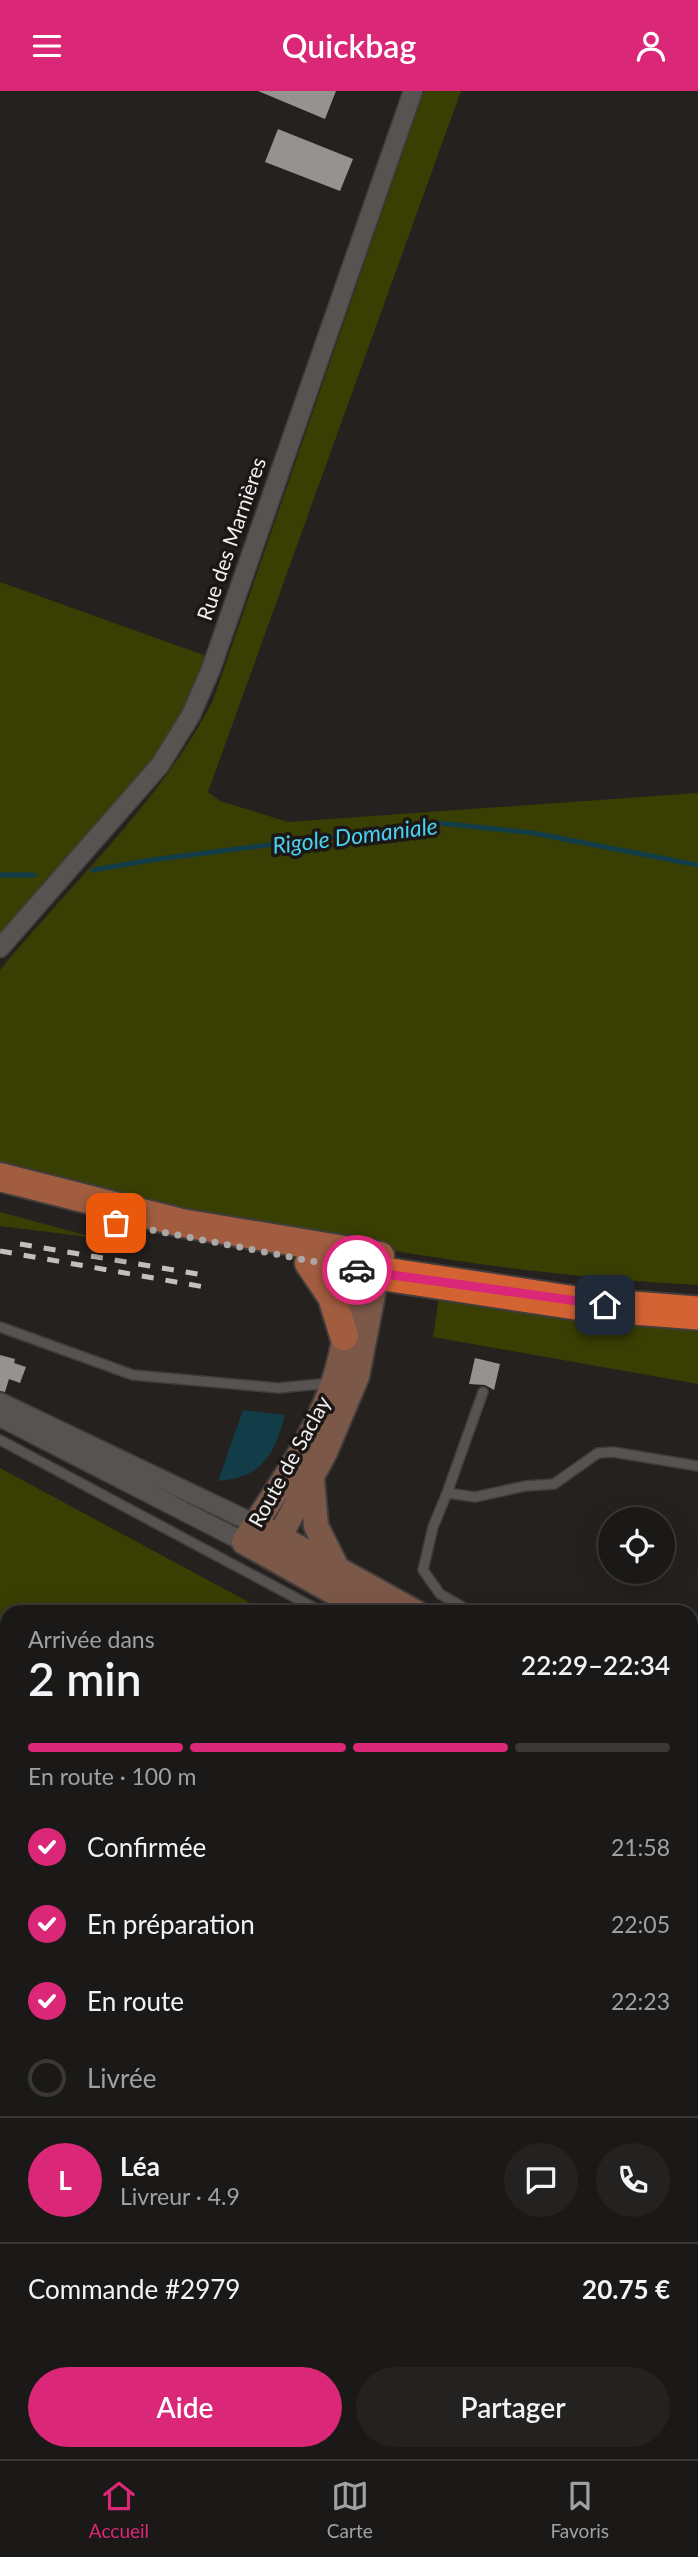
<!DOCTYPE html>
<html lang="fr">
<head>
<meta charset="utf-8">
<style>
  body { margin:0; font-family:Lato,sans-serif; background:#242220; color:#f1f3f6; height:100vh; display:flex; flex-direction:column; font-size:26px; white-space:nowrap }
  * { box-sizing:border-box; margin:0 }
  p { font-size:23px; color:#a0a0a1 }
  .icon { flex:none; width:38px; height:38px; fill:none; stroke:currentColor; stroke-width:2; stroke-linecap:round; stroke-linejoin:round }
  .map { position:relative; flex:1; overflow:hidden }
  .drawer { position:absolute; left:0px; top:1514px; width:698px; height:856px; display:flex; flex-direction:column; background:#1b1917; border-radius:21px 21px 0 0; box-shadow:0 7px 28px #0002,0 0 0 2px #393836 }
  .drawer>* { flex:none }
  .buttons { position:absolute; left:598px; top:1416px; display:grid; gap:14px }
  .buttons a { display:grid; place-items:center; width:77px; height:77px; border-radius:50%; background:#1b1917; box-shadow:0 7px 28px #0002,0 0 0 2px #393836; font-size:35px }
  .pin { position:absolute; display:grid; place-items:center; width:60px; height:60px; color:#fff; margin:-30px; border-radius:14px; box-shadow:0 4px 10px #0006 }
  .courier { position:absolute; display:grid; place-items:center; width:70px; height:70px; margin:-35px; border:5px solid #db2777; border-radius:50%; background:#fff; color:#222; box-shadow:0 2px 9px #0007 }
  .head em { font-style:normal; font-weight:600 }
  .head div { display:flex; flex-direction:column-reverse }
  .head { display:flex; align-items:center; justify-content:space-between; height:119px; padding:0 28px }
  h1 { font-size:46px; font-weight:600; line-height:52px }
  .bar { display:grid; grid-template-columns:repeat(4,1fr); gap:10px 7px; align-content:center; height:84px; padding:0 28px }
  .bar i { height:9px; border-radius:5px; background:#393836 }
  .bar .active { background:#db2777 }
  .bar p { grid-column:span 4 }
  .line { display:flex; align-items:center; gap:18px; padding:0 28px; border-top:2px solid #393836 }
  .line div { flex:1 }
  .round { display:grid; place-items:center; flex:none; width:74px; height:74px; border-radius:37px; background:#242220 }
  ol { padding:0 28px; list-style:none }
  li { display:flex; align-items:center; gap:21px; height:77px }
  li p { margin-inline-start:auto }
  li .icon { padding:7px; border-radius:50%; background:#db2777; color:#fff; stroke-width:4 }
  li:last-child { color:#a0a0a1 }
  li i { width:38px; height:38px; border:4px solid #393836; border-radius:50% }
  .button { display:flex; gap:14px; margin-top:auto; padding:14px 28px }
  .button a { flex:1; height:80px; border-radius:42px; background:#db2777; color:#fff; font-size:28px; font-weight:600; line-height:80px; text-align:center }
  .button a+a { background:#242220; color:#f1f3f6 }
  header { display:flex; justify-content:space-between; align-items:center; height:91px; padding:0 28px; background:#db2777; color:#fff; font-size:32px; font-weight:600 }
  .dock { display:flex; justify-content:space-around; align-items:center; height:98px; border-top:2px solid #393836; background:#1b1917; font-size:19px; color:#a0a0a1 }
  .dock a { display:grid; justify-items:center; gap:4px }
  .dock .active { color:#db2777 }
  .map>svg:first-child { display:block }
  .green { fill:#393f03 }
  .water { fill:#123d48 }
  .lines { fill:none; stroke-linecap:round; stroke-linejoin:round }
  .stream { stroke:#123d48; stroke-width:5 }
  .building { fill:#969290 }
  .service-casing { stroke:#403d3c; stroke-width:12 }
  .minor-casing { stroke:#403d3c; stroke-width:21 }
  .secondary-casing { stroke:#403d3c; stroke-width:28 }
  .primary-casing { stroke:#403d3c; stroke-width:32 }
  .motorway-casing { stroke:#403d3c; stroke-width:37 }
  .service { stroke:#565351; stroke-width:9 }
  .minor { stroke:#565351; stroke-width:18 }
  .secondary { stroke:#7c5848; stroke-width:24 }
  .primary { stroke:#a25d40; stroke-width:28 }
  .motorway { stroke:#d46334; stroke-width:33 }
  .rail { stroke:#c2c0bf; stroke-width:5; stroke-dasharray:12 12; stroke-linecap:butt }
  .done { stroke:#aba8a7; stroke-width:7; stroke-dasharray:0 12.6 }
  .route { stroke:#db2777; stroke-width:9 }
  .labels { text-anchor:middle; stroke-width:7; stroke-linejoin:round; paint-order:stroke }
  .street-label { font-size:21px; fill:#f3f1f0; stroke:#1a1716 }
  .water-label { font-size:23px; font-style:italic; fill:#48d1f2; stroke:#1a1716 }
</style>
</head>
<body>
<header><svg class="icon" aria-label="menu" viewBox="0 0 24 24"><path d="M4 6h16M4 12h16M4 18h16"/></svg>Quickbag<svg class="icon" aria-label="person" viewBox="0 0 24 24"><circle cx="12" cy="8" r="4"/><path d="M4 21q1-7 8-7t8 7"/></svg></header>
<div class="map">
<svg width="698" height="2368" viewBox="0 0 698 2368">
  <rect width="100%" height="100%" fill="#24211f"/>
  <path class="green" d="M424,0H461L208,701L220,710L288,731L698,702V1194C465,1182 226,1133 0,1074V879C72,791 161,711 213,609Z
    M0,491L209,566L187,618L146,683L0,849Z
    M0,1121L96,1147L0,1135Z
    M439,1206L698,1233V1293L433,1246Z
    M0,1377L267,1521H7V2362H691V1738L698,1741V2368H0Z"/>
  <path class="water" d="M243,1319L285,1324C274,1364 262,1387 218,1390Z"/>
  <g class="lines">
    <path class="stream" d="M93,779L151,769L439,732L533,742L698,774
      M0,784H34"/>
  </g>
  <path class="building" d="M258,0H336L325,28Z
    M278,38L353,68L340,100L265,71Z
    M0,1264L15,1268L14,1272L26,1276L20,1292L9,1288L5,1301L0,1300Z
    M475,1267L500,1273L494,1299L485,1294L469,1293Z"/>
  <g class="lines">
    <g class="service-casing">
      <path id="service" d="M0,1236L133,1284L278,1297L332,1292
        M0,1349L322,1521
        M447,1402L483,1301
        M471,1521L440,1503L423,1479L433,1436L447,1402L475,1406L525,1395L554,1393L598,1362L613,1361L698,1375
        M691,1644L698,1647
        M691,1718L698,1721"/>
    </g>
    <g class="minor-casing">
      <path id="minor" d="M0,857L160,674L191,624L211,578L413,0
        M0,1311L255,1433
        M0,1326L244,1451"/>
    </g>
    <g class="secondary-casing">
      <path id="secondary" d="M356,1161C351,1205 347,1251 333,1293C313,1350 275,1401 244,1451L369,1521
        M312,1388L316,1435L338,1479
        M265,1438L415,1521
        M269,1465L325,1361L357,1285L380,1167
        M691,1693L698,1696"/>
    </g>
    <g class="primary-casing">
      <path id="primary" d="M0,1086L182,1132L380,1165
        M309,1172L332,1206L344,1245"/>
    </g>
    <g class="motorway-casing">
      <path id="motorway" d="M378,1182L582,1213L698,1222"/>
    </g>
    <use href="#service" class="service"/>
    <use href="#minor" class="minor"/>
    <use href="#secondary" class="secondary"/>
    <use href="#primary" class="primary"/>
    <use href="#motorway" class="motorway"/>
    <path class="rail" d="M20,1153L209,1185
      M0,1160L210,1197"/>
  </g>
  <g class="lines">
    <path class="done" d="M116,1132L357,1179"/>
    <path class="route" d="M357,1179L605,1214"/>
  </g>
  <g class="labels">
    <g class="street-label">
      <text transform="translate(232 448) rotate(-71)" y="7">Rue des Marnières</text>
      <text transform="translate(290 1371) rotate(-61)" y="7">Route de Saclay</text>
    </g>
    <g class="water-label">
      <text transform="translate(355 745) rotate(-7)" y="8">Rigole Domaniale</text>
    </g>
  </g>
</svg>
<div class="buttons">
<a><svg class="icon" aria-label="locate" viewBox="0 0 24 24"><circle cx="12" cy="12" r="6"/><path d="M12 2v4M12 18v4M2 12h4M18 12h4"/></svg></a>
</div>
<div class="pin" style="left:116px;top:1132px;background:#ea580c"><svg class="icon" aria-label="bag" viewBox="0 0 24 24"><path d="M5 8h14l-1 12H6zM9 8a3 3 0 0 1 6 0"/></svg></div>
<div class="pin" style="left:605px;top:1214px;background:#1f2937"><svg class="icon" aria-label="home" viewBox="0 0 24 24"><path d="M3 11l9-7 9 7M6 9v11h12V9"/></svg></div>
<div class="courier" style="left:357px;top:1179px"><svg class="icon" aria-label="car" viewBox="0 0 24 24"><path d="M5 17H2v-5l4-1 3-4h7l3 4 3 1v5h-3M9 17h6M6 11h13"/><circle cx="7" cy="17" r="2"/><circle cx="17" cy="17" r="2"/></svg></div>
<section class="drawer">
<div class="head"><div><h1>2 min</h1><p>Arrivée dans</p></div><em>22:29–22:34</em></div>
<div class="bar"><i class="active"></i><i class="active"></i><i class="active"></i><i></i><p>En route · 100 m</p></div>
<ol>
<li><svg class="icon" aria-label="check" viewBox="0 0 24 24"><path d="M5 12l5 5 9-10"/></svg>Confirmée<p>21:58</p></li>
<li><svg class="icon" aria-label="check" viewBox="0 0 24 24"><path d="M5 12l5 5 9-10"/></svg>En préparation<p>22:05</p></li>
<li><svg class="icon" aria-label="check" viewBox="0 0 24 24"><path d="M5 12l5 5 9-10"/></svg>En route<p>22:23</p></li>
<li><i></i>Livrée</li>
</ol>
<div class="line" style="height:126px"><b class="round" style="background:#db2777;color:#fff">L</b><div><b>Léa</b><p>Livreur · 4.9</p></div><a class="round"><svg class="icon" aria-label="chat" viewBox="0 0 24 24"><path d="M4 5h16v11H9l-5 4z"/></svg></a><a class="round"><svg class="icon" aria-label="phone" viewBox="0 0 24 24"><path d="M5 4h4l2 5-3 2q2 4 5 5l2-3 5 2v4C11 20 4 13 5 4z"/></svg></a></div>
<div class="line" style="height:91px"><div>Commande #2979</div><b>20.75 €</b></div>
<div class="button"><a>Aide</a><a>Partager</a></div>
</section>
</div>
<nav class="dock">
<a class="active"><svg class="icon" aria-label="home" viewBox="0 0 24 24"><path d="M3 11l9-7 9 7M6 9v11h12V9"/></svg>Accueil</a>
<a><svg class="icon" aria-label="map" viewBox="0 0 24 24"><path d="M3 6l6-2 6 2 6-2v14l-6 2-6-2-6 2zM9 4v14M15 6v14"/></svg>Carte</a>
<a><svg class="icon" aria-label="saved" viewBox="0 0 24 24"><path d="M7 4h10v16l-5-4-5 4z"/></svg>Favoris</a>
</nav>
</body>
</html>
